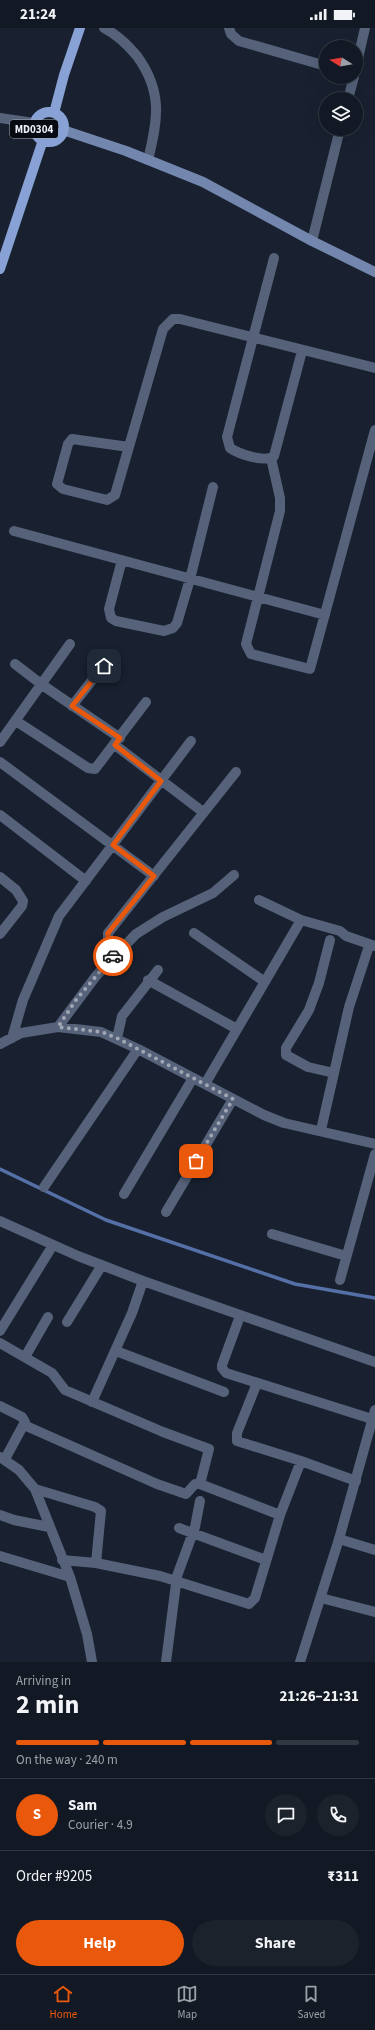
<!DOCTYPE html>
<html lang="en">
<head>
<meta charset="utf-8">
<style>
  body { margin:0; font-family:"Source Sans 3",sans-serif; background:#1c222c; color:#f1f3f6; height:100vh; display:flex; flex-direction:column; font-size:15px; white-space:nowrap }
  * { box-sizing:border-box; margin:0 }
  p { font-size:13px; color:#9da0a6 }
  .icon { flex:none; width:22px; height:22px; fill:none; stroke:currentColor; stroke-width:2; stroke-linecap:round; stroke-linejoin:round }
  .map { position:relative; height:1634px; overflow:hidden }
  .panel { display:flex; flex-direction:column; background:#131924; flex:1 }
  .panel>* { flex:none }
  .needle { width:26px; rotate:281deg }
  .controls { position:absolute; left:319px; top:12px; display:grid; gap:8px }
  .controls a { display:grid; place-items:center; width:44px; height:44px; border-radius:50%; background:#131924; box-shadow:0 4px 16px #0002,0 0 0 1px #323841; font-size:20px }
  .pin { position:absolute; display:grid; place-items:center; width:34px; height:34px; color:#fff; margin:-17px; border-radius:8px; box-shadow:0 2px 6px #0006 }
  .courier { position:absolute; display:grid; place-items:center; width:40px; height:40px; margin:-20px; border:3px solid #ea580c; border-radius:50%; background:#fff; color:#222; box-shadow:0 1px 5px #0007 }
  .overview em { font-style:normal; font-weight:700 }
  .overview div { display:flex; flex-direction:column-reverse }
  .overview { display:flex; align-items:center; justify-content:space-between; height:68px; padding:0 16px }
  h1 { font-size:26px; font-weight:700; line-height:30px }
  .bar { display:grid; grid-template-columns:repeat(4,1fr); gap:6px 4px; align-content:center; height:48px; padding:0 16px }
  .bar i { height:5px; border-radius:3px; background:#323841 }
  .bar .current { background:#ea580c }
  .bar p { grid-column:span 4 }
  .line { display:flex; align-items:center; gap:10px; padding:0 16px; border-top:1px solid #323841 }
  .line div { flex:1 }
  .round { display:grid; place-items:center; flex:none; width:42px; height:42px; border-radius:21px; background:#1c222c }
  .cta { display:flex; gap:8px; margin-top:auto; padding:8px 16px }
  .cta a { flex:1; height:46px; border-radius:24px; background:#ea580c; color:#fff; font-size:16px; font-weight:700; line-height:46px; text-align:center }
  .cta a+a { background:#1c222c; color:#f1f3f6 }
  .status { display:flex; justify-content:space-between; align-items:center; height:28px; padding:0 20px; background:#131924; direction:ltr }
  .status svg { height:11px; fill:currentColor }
  .dock { display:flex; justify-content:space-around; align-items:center; height:56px; border-top:1px solid #323841; background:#131924; font-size:11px; color:#9da0a6 }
  .dock a { display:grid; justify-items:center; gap:2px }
  .dock .current { color:#ea580c }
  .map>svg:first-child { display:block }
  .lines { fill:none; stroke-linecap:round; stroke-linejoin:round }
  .stream { stroke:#5570a7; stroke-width:3.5 }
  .minor { stroke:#55627a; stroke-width:10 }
  .tertiary { stroke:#55627a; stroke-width:10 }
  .secondary { stroke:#7386ad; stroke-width:10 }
  .primary { stroke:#89a2d5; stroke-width:10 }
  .done { stroke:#a0a6b3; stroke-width:4; stroke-dasharray:0 7.2 }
  .route { stroke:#ea580c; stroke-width:5 }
  .labels { text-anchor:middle; stroke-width:4; stroke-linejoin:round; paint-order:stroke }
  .shield { fill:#070b11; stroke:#a5aab3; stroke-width:1 }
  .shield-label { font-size:11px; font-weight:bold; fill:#e9eef9 }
</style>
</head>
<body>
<div class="status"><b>21:24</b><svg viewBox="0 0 49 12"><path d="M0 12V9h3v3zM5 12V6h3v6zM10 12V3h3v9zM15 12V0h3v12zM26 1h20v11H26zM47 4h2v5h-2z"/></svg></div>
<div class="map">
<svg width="375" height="1634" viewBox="0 0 375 1634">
  <rect width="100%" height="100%" fill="#192130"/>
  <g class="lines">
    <path class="stream" d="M0,1141L106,1192L295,1256L375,1270"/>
    <path class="minor" d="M104,0C118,7 127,16 137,28C163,64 158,91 148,132
      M229,0L231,6L239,13L326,38
      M356,39L365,0
      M348,71L354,49
      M312,213L340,101
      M274,230L227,409L230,420C239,426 265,435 274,428L302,323
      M129,419L72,411L68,416L57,456L63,461L107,472L115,467L163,301L173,291H180L375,340
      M271,430L280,470V483L246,616L251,626L310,641L375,402
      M14,503L325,587
      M122,532L109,581L111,590L116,593L164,603L173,600L177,595L190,551L213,459
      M15,636L41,656L120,710
      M72,678L104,637
      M16,693L88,740L95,741L146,674
      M0,714L70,616
      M115,717L203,784
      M0,734L154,848
      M0,787L86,853
      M0,849L16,862L23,873L22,878L0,906
      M259,872L301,892L340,903L346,908L375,918
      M194,905L265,954
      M330,912L319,955L309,982L286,1020V1027L308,1039L334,1045
      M118,923L108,910V905L236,744
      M148,952L237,1001
      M58,999L96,948L136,906L163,889L213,865L234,847
      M12,1010L23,972L59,888L191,713
      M117,1010L122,988L158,942
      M0,1016L21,1005L58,999L101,1004L138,1021L264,1087L284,1095L375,1116
      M205,1056L301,892
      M321,1102L349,979L368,921
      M44,1159L138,1021
      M124,1166L193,1050
      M166,1184L233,1071
      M0,1193L78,1228L143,1253L375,1334
      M272,1206L346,1228
      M340,1252L375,1126
      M240,1288L222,1337V1340L226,1345L372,1391
      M67,1294L102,1237
      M0,1303L53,1217
      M0,1315L52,1345L65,1362L163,1404L209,1421L200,1456
      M116,1323L224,1364
      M25,1329L48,1289
      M257,1355L237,1405V1413L301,1433L356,1453
      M92,1374L132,1285L143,1253
      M0,1378L22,1389L25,1394L5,1431
      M24,1397L157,1456L186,1466L195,1456H200L280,1487
      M0,1429L19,1442L35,1461L70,1549L87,1606L92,1634
      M35,1461L95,1479L101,1483L96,1535
      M0,1487L14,1492L49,1499
      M179,1500L266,1532
      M339,1511L375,1522
      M0,1528L70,1549
      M62,1532L96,1535L160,1548L249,1576L255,1570L280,1487L301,1433
      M321,1570L375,1584
      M166,1634L177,1548L195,1499L200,1473"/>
    <path class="tertiary" d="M0,90L34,95
      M300,1634L339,1511L375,1382"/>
    <path class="secondary" d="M63,102L126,123L203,154L312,213L375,244"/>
    <path class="primary" d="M34 99a15 15 0 1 1 30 0a15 15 0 1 1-30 0Z
      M54,85L64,47L80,0
      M0,241L43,112"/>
  </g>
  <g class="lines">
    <path class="done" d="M113,928L76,972L58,999L102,1004L117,1010L233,1071L196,1133"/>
    <path class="route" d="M104,638L72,678L120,710L115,717L161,753L113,817L154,848L108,905V910L118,923L113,928"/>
  </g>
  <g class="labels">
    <rect class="shield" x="10" y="92" width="48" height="18" rx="3"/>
    <g class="shield-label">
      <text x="34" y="105">MD0304</text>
    </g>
  </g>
</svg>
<div class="controls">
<a><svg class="needle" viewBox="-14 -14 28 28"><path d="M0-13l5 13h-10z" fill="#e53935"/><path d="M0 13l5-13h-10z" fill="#9da0a6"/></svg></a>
<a><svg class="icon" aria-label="layers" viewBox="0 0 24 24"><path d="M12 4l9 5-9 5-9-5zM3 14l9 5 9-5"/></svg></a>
</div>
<div class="pin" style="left:196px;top:1133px;background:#ea580c"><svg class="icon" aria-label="bag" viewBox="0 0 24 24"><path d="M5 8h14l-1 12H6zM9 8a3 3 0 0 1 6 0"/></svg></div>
<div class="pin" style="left:104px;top:638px;background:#1f2937"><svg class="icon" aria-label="home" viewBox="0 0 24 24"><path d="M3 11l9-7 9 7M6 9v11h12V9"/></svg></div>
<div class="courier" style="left:113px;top:928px"><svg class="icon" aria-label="car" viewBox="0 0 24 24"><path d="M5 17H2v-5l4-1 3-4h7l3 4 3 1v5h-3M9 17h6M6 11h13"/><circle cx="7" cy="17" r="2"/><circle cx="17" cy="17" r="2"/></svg></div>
</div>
<section class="panel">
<div class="overview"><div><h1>2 min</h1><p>Arriving in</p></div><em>21:26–21:31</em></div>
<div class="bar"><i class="current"></i><i class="current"></i><i class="current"></i><i></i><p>On the way · 240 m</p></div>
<div class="line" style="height:72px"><b class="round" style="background:#ea580c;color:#fff">S</b><div><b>Sam</b><p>Courier · 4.9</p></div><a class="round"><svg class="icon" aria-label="chat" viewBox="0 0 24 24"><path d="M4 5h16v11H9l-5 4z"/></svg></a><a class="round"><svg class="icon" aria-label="phone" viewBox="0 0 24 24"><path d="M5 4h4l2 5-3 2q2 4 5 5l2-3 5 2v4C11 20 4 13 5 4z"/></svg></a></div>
<div class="line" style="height:52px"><div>Order #9205</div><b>₹311</b></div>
<div class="cta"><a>Help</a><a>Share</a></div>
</section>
<nav class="dock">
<a class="current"><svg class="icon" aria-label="home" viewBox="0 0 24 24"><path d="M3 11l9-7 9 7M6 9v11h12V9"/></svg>Home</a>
<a><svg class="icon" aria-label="map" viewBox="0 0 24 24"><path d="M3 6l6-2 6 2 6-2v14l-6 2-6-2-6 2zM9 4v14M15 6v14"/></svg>Map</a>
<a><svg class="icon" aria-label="saved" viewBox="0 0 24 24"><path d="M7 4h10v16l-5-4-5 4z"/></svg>Saved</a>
</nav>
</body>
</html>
